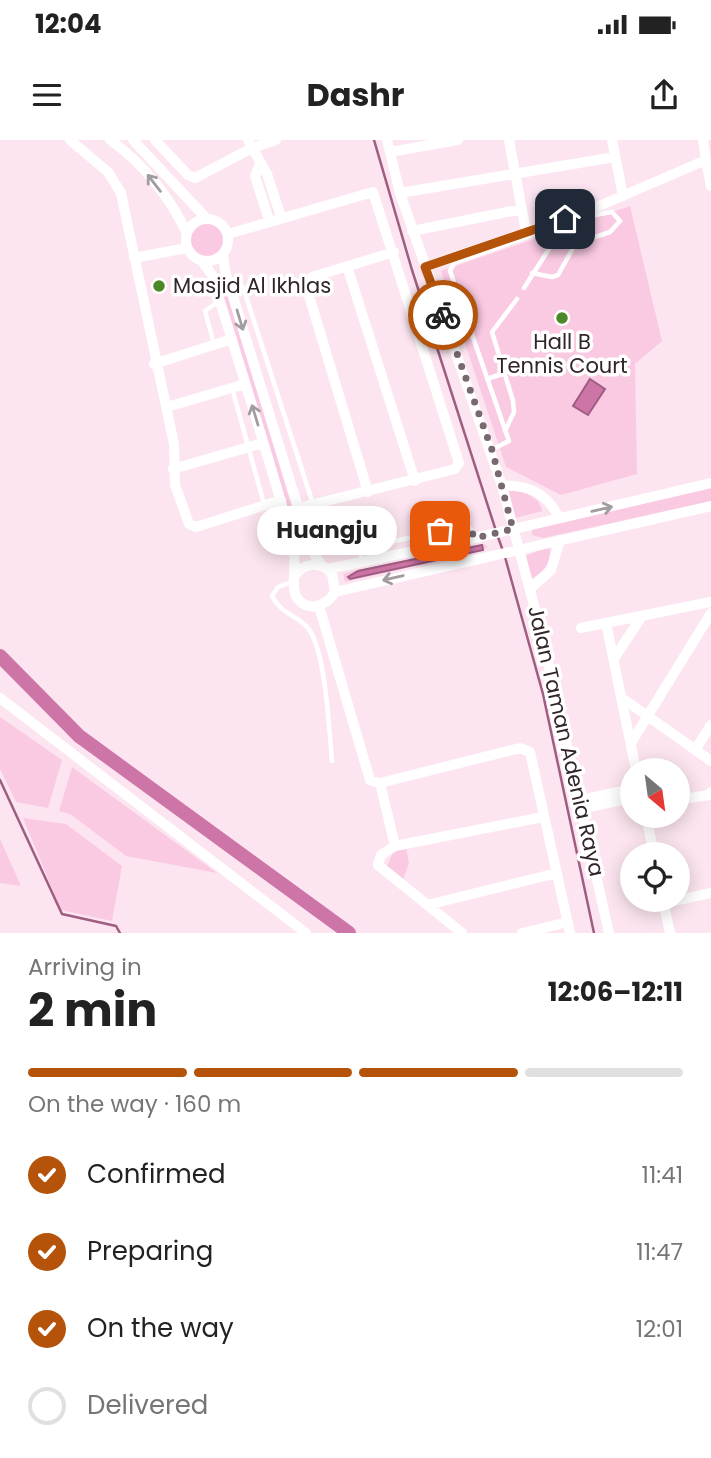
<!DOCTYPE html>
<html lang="en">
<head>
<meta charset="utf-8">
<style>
  body { margin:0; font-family:Poppins,sans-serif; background:#f6f6f6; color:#222; height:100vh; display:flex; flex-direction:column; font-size:26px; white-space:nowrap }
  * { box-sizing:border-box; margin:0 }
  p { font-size:23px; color:#767676 }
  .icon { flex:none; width:38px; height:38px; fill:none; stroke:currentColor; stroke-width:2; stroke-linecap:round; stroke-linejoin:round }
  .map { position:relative; height:793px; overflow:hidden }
  .drawer { display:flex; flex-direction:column; background:#fff; flex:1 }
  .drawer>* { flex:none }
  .needle { width:46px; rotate:151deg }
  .fabs { position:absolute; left:620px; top:618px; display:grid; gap:14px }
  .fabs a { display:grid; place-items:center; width:70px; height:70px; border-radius:50%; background:#fff; box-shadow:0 4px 18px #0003; font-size:35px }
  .pin { position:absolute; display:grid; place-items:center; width:60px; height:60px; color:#fff; margin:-30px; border-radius:14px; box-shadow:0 4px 10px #0006 }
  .courier { position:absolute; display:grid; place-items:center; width:70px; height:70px; margin:-35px; border:5px solid #b45309; border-radius:50%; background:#fff; color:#222; box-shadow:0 2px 9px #0007 }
  .bubble { position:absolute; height:49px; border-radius:24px; background:#fff; box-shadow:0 4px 18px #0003; font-size:23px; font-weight:700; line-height:49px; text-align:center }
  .head em { font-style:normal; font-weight:700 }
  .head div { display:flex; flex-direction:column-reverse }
  .head { display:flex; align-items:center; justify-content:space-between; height:119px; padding:0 28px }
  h1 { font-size:46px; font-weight:700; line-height:52px }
  .bar { display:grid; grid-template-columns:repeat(4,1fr); gap:10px 7px; align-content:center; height:84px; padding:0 28px }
  .bar i { height:9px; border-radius:5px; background:#e0e0e0 }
  .bar .active { background:#b45309 }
  .bar p { grid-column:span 4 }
  ol { padding:0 28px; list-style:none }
  li { display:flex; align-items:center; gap:21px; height:77px }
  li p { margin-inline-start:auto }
  li .icon { padding:7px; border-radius:50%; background:#b45309; color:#fff; stroke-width:4 }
  li:last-child { color:#767676 }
  li i { width:38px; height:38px; border:4px solid #e0e0e0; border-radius:50% }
  .status { display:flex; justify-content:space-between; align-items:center; height:49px; padding:0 35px; background:#fff; direction:ltr }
  .status svg { height:19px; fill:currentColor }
  header { display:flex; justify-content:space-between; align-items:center; height:91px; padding:0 28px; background:#fff; font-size:32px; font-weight:700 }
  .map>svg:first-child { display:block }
  .green { fill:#facae3 }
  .water { fill:#ce75a7; stroke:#9f5d82; stroke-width:2 }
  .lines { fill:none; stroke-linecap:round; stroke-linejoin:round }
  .stream { stroke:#9f5d82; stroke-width:2.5 }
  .river { stroke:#ce75a7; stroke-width:14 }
  .lane { stroke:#fff; stroke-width:4.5 }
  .street { stroke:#fff; stroke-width:10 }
  .oneway { stroke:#a29ca0 }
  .done { stroke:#786870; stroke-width:7; stroke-dasharray:0 12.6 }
  .route { stroke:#b45309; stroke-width:9 }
  .poi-dot { fill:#4c8827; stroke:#fff; stroke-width:2.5 }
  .labels { text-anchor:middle; stroke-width:7; stroke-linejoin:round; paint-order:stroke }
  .poi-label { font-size:21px; fill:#31242b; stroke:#fff; text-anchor:start }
  .street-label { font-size:21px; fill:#31242b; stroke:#fff }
</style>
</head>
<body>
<div class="status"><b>12:04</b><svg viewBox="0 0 49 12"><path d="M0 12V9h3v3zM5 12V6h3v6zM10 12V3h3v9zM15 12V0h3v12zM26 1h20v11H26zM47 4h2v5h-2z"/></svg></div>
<header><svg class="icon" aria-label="menu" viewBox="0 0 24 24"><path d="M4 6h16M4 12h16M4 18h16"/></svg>Dashr<svg class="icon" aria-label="share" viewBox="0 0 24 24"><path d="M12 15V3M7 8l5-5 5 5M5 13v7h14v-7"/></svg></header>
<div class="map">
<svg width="711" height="793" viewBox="0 0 711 793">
  <rect width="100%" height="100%" fill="#fce5f0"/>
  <path class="green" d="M630,66L662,201L635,224L637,334L561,355L506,327L441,131Z
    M190 100a17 17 0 1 1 34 0a17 17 0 1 1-34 0Z
    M216,133L223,138L302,401L305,413L301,415Z
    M711,347V361L543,398L532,395V389Z
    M522,350L538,361L543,371L515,378L505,351Z
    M484,404L488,407L481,411L345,442L343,434L353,431Z
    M549,406C553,421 544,432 531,439L526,416Z
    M0,577L62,620L48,668L16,662L0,629Z
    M72,627L217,733L126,716L70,674L59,671Z
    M23,678L66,684L122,726L112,781L61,770Z
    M0,699L21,746L0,743Z
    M406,708L409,723L403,740L386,728L393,712Z"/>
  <path class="water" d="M590,239L605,249L588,275L573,266Z
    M482,405L483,410L350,439L348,437L358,431Z"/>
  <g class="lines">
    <path class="stream" d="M374,0L412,130L496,391
      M498,397L503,411
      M505,417L543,554L594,793
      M0,640L62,774L116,786L120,793"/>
    <path class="river" d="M0,516L79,596L349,793"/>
    <path class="lane" d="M574,104L610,92L620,81L612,72L588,76
      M532,133L552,137L558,135L592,74
      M524,148L565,84
      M232,150L243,147L313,364
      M214,204L205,171L218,162
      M487,239L505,233
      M232,248L264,364
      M505,291L514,272L513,261L492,192L517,159
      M491,310L509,301L450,131L454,123L541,92
      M361,422V410L366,407L465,386L471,389L474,397
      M292,442L278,447L272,456C282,475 296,474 308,488C326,511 329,591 332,621"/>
    <path class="street" d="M70,0L108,32L121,53L174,304L175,345L189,384L196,387L281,360
      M110,0C142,22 171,58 187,94
      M133,0L207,79
      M155,0L188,35L195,38L252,8L276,0
      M248,0L267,34L281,77
      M387,0L400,53L502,346L542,495L609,793
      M509,0L526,92
      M612,0L623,56
      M390,12L458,0
      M706,20L711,46
      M260,24L255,36L269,80
      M400,53L615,17
      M186 100a21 21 0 1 1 42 0a21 21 0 1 1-42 0Z
      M412,91L522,69
      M228,94L373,52L459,323L455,329L298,368
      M223,114L225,131L311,409L321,425
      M134,118L187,108
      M202,121L212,135C239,224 268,314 293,404C297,421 291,447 296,456C306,474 327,466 335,452L332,434C321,421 306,422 295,435
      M347,126L415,341
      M425,127L585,72L706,20L703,0
      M154,224L232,199
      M167,267L245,244
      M173,329L263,303
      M502,346C527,344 548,354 559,378
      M368,352L307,149L312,137L394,112
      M328,429L475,398L711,343
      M530,449L551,430L560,400
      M335,452L711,366
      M319,466L370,640L380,643L520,608L530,612L570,793
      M606,483L636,630
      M581,488L711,462
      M615,517L642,476
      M0,558L306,793
      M622,558L711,621
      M631,603L711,473
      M695,610L711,585
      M380,643L395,706L381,715L378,725L462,793
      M581,660L632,649
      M677,660L709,655L711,652
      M583,668L632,658
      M646,676L654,714
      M395,706L543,677
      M663,760L670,793
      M664,763L711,753
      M427,765L557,733
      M522,793L568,782"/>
  </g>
  <defs><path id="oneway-shaft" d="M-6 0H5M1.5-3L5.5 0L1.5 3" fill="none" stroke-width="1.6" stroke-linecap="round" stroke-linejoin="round" transform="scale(1.75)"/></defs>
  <g class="oneway">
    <use href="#oneway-shaft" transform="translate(154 43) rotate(-128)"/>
    <use href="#oneway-shaft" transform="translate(240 180) rotate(73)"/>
    <use href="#oneway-shaft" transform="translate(255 275) rotate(-107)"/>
    <use href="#oneway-shaft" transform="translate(602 369) rotate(-13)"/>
    <use href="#oneway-shaft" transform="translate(393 438) rotate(167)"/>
  </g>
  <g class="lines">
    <path class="done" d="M440,391L468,386L475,398L513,389L492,310L443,175"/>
    <path class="route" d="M443,175L425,127L565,79"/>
  </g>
  <g class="poi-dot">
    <circle cx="159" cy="146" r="7"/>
    <circle cx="562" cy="178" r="7"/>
  </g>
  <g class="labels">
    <g class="poi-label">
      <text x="173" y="153">Masjid Al Ikhlas</text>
      <text x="562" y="209" text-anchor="middle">Hall B<tspan x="562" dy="24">Tennis Court</tspan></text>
    </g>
    <g class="street-label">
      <text transform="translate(566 601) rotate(77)" y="7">Jalan Taman Adenia Raya</text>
    </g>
  </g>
</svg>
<div class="fabs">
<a><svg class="needle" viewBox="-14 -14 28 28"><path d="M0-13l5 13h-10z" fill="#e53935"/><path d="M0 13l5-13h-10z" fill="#767676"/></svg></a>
<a><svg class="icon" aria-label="locate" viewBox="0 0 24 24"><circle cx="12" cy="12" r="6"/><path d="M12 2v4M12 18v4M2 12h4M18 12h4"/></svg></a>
</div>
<div class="pin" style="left:440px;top:391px;background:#ea580c"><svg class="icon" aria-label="bag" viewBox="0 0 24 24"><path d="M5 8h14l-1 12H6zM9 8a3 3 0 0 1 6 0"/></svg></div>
<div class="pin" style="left:565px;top:79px;background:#1f2937"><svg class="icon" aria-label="home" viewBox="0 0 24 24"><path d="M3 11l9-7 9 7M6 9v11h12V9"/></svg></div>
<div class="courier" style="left:443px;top:175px"><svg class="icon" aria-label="bike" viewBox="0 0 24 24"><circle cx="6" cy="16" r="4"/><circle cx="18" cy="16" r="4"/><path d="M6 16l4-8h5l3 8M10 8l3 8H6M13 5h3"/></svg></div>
<div class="bubble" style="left:257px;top:366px;width:140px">Huangju</div>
</div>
<section class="drawer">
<div class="head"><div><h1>2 min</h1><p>Arriving in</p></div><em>12:06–12:11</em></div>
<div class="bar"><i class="active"></i><i class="active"></i><i class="active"></i><i></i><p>On the way · 160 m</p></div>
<ol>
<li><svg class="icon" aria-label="check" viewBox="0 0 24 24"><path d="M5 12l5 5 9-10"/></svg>Confirmed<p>11:41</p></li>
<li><svg class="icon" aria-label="check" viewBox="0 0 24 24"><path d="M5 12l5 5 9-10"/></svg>Preparing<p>11:47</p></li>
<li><svg class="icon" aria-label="check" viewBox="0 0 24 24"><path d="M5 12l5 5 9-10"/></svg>On the way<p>12:01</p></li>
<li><i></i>Delivered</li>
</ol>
</section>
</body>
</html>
